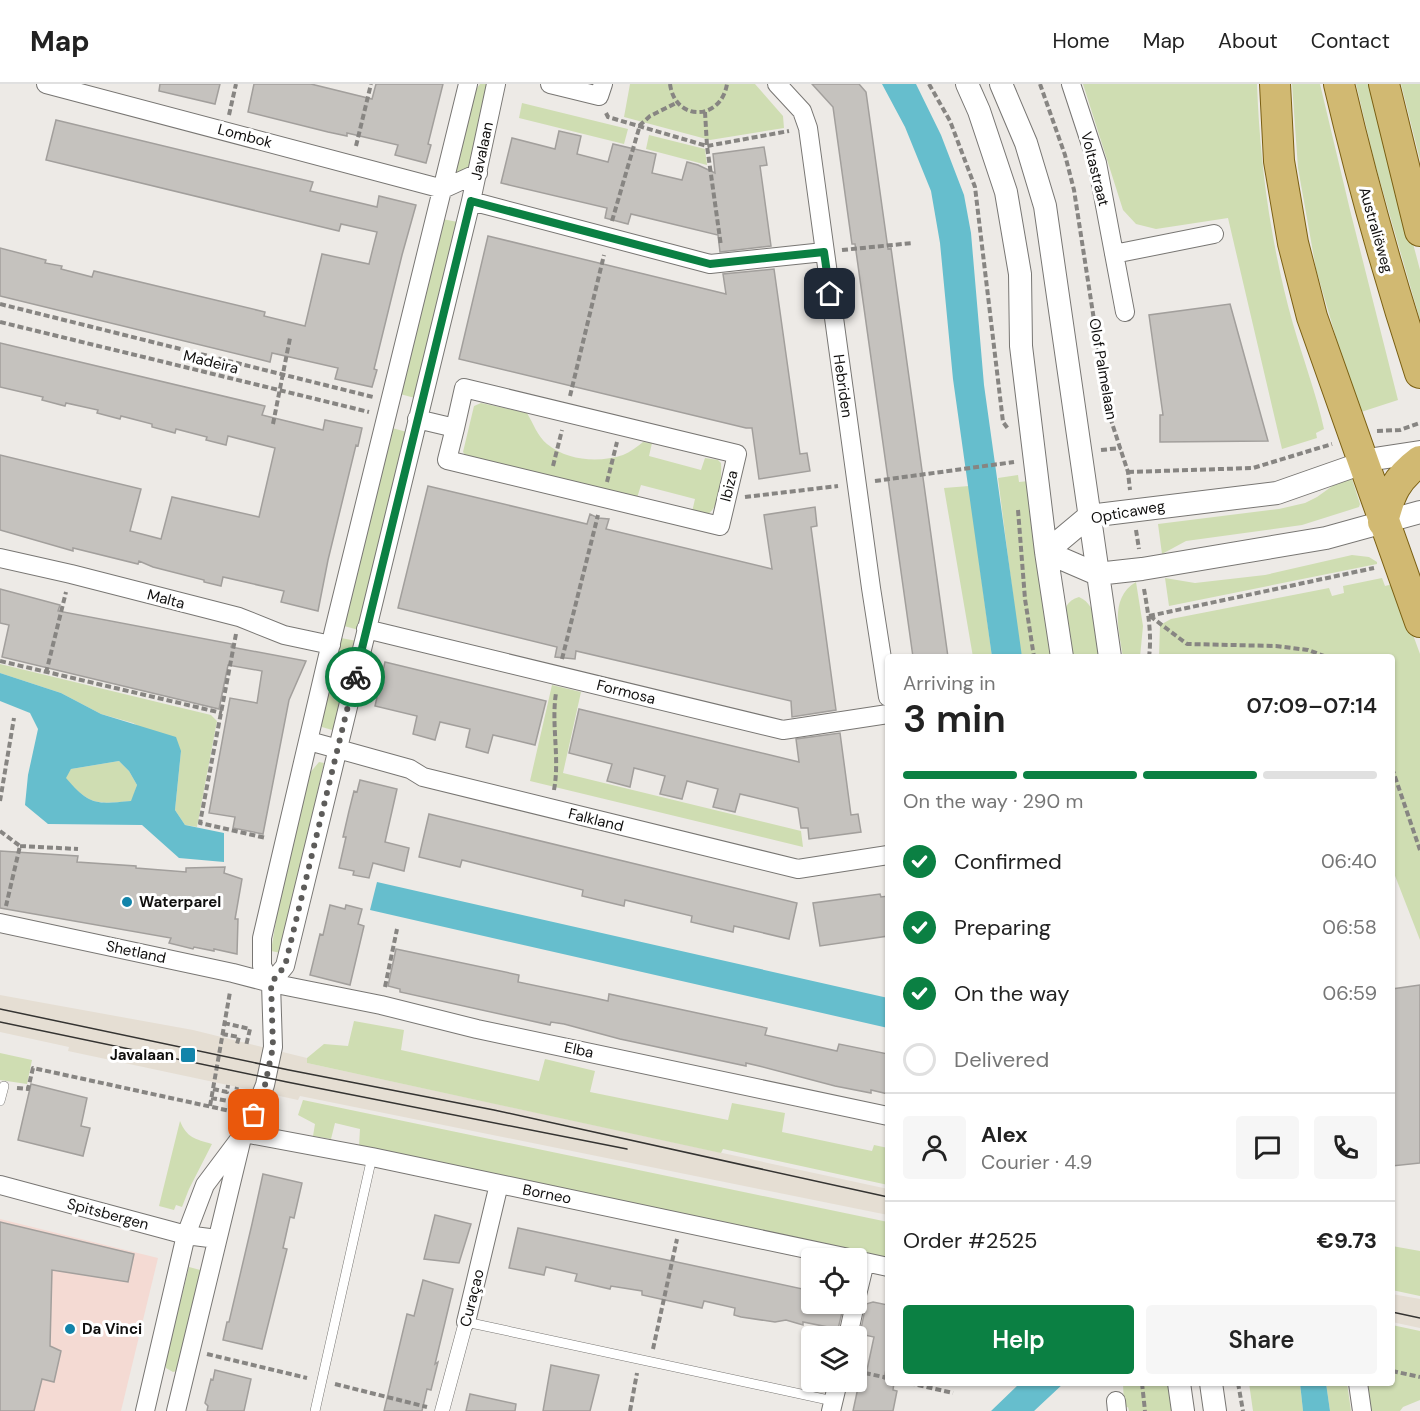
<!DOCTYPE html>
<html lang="en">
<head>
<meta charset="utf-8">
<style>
  body { margin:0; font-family:"DM Sans",sans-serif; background:#f6f6f6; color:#222; height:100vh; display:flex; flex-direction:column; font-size:22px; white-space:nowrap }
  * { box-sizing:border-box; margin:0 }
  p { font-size:20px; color:#767676 }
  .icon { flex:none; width:33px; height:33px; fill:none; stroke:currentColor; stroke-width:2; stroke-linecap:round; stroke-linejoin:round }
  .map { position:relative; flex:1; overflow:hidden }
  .drawer { position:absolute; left:885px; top:570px; width:510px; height:732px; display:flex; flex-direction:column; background:#fff; border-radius:6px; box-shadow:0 2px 4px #0004 }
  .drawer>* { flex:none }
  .controls { position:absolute; left:801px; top:1164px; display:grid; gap:12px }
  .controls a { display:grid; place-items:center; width:66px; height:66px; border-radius:6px; background:#fff; box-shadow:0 2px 4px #0004; font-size:30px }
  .pin { position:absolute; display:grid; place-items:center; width:51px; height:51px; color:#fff; margin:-26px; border-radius:12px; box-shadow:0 3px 9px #0006 }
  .courier { position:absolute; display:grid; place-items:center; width:60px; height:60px; margin:-30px; border:4px solid #0b8043; border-radius:50%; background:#fff; color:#222; box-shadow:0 2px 8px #0007 }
  .head em { font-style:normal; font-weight:600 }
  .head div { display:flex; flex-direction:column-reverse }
  .head { display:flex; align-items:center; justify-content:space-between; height:102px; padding:0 18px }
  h1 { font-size:39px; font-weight:600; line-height:45px }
  .bar { display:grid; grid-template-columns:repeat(4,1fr); gap:9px 6px; align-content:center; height:72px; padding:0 18px }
  .bar i { height:8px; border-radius:4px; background:#e0e0e0 }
  .bar .active { background:#0b8043 }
  .bar p { grid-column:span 4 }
  .line { display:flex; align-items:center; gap:15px; padding:0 18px; border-top:2px solid #e0e0e0 }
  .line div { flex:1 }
  .round { display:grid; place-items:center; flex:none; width:63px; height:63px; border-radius:6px; background:#f6f6f6 }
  ol { padding:0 18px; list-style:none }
  li { display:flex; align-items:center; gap:18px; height:66px }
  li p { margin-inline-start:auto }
  li .icon { padding:6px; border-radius:50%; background:#0b8043; color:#fff; stroke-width:4 }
  li:last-child { color:#767676 }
  li i { width:33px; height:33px; border:3px solid #e0e0e0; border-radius:50% }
  .button { display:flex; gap:12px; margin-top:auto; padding:12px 18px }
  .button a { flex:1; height:69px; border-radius:6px; background:#0b8043; color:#fff; font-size:24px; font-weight:600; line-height:69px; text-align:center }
  .button a+a { background:#f6f6f6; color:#222 }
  header { display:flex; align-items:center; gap:36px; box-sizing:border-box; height:84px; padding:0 30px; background:#fff; border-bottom:2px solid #e0e0e0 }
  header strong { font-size:28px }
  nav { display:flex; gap:33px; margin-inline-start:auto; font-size:21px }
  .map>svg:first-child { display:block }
  .built { fill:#e5ded3 }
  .education { fill:#f4dad3 }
  .green { fill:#cfddb2 }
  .water { fill:#66becd; fill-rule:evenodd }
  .building { fill:#c5c2be; stroke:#a29f9c; stroke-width:1.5 }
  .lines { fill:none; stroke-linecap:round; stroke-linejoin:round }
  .service-casing { stroke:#787673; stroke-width:10 }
  .pedestrian-casing { stroke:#787673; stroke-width:15 }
  .minor-casing { stroke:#787673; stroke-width:20 }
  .tertiary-casing { stroke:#787673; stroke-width:24 }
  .primary-casing { stroke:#7a5f12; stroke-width:32 }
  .path { stroke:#878582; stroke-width:4; stroke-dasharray:6 3; stroke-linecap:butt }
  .service { stroke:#fff; stroke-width:9 }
  .pedestrian { stroke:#fff; stroke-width:14 }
  .minor { stroke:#fff; stroke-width:18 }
  .tertiary { stroke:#fff; stroke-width:22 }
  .primary { stroke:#d1b972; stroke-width:30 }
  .tram { stroke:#343331; stroke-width:1.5 }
  .done { stroke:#5d5c5a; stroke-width:6; stroke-dasharray:0 10.8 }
  .route { stroke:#0b8043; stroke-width:8 }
  .poi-dot { fill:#1284aa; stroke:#fff; stroke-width:2 }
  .labels { text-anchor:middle; stroke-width:6; stroke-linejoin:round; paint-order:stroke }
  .street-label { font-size:15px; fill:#100f0e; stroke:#fff }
  .poi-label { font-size:15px; font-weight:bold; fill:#100f0e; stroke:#fff; text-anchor:start }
</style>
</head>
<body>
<header>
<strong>Map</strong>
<nav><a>Home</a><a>Map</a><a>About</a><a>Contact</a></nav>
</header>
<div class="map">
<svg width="1420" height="1327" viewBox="0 0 1420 1327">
  <rect width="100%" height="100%" fill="#edeae6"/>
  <path class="built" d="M0,911L193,946L307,974V979L888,1105V1131L300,1012L298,1016L284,1013L68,967L69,963L0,948Z
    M1392,1210L1420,1215V1244L1392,1238Z"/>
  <path class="education" d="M0,1135L158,1174L121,1327H0Z"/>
  <path class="green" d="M480,0H488L472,80L453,97L469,15Z
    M630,0H755L783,32L784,44L710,56L624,33Z
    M1083,0H1257C1260,81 1271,162 1293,240C1303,275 1316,309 1324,345L1316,349L1317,354L1282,365L1228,134L1156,145L1136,140L1123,126Z
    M1292,0H1320L1350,126L1398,316L1358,329L1316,185L1298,84Z
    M1356,0H1371L1420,186V236L1375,80Z
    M1401,0H1420V76Z
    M522,19L628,45L624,60L519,34Z
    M649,51L705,65L707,81L646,65Z
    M442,135L458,138L415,314L400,310Z
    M481,319L527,329C533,339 538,353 547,360C568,377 599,379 623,371C630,368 637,363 643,358L652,359L649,372L701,386L705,374L718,376L721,379C722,390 720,426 707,430C703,431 696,429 692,428L695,415L641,401L637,414L467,373L463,368L474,322Z
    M392,344L407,348L359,546L344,542Z
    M1018,391L1019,398L1029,397L1053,573H1022L1019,560L998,394Z
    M1349,394L1352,395L1360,420L1359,423L1302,441L1186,457L1162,470L1158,440L1279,425L1305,419L1317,413L1338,398Z
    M969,402L992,573H973L944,404Z
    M1352,471L1369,473L1377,478V480L1169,522L1165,494L1195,499L1265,491Z
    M1382,494L1385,502L1393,500L1396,504L1420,570V856L1392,784V573H1159L1160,541L1171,535L1329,504L1332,512L1344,509L1343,502Z
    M1136,498L1143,542L1140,573H1123C1119,547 1109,514 1136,498Z
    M1079,513C1100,522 1097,553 1100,573H1069C1067,554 1053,520 1079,513Z
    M341,554L357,557L335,644L332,646L322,643L320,639Z
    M0,580L211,631L217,637L197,743L185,741L175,726L181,667L133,639L101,630L61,609L0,589Z
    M552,601L581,608L563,689L801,747L803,763L530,697Z
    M119,677L129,687L137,701L132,717C95,720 91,722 65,694L71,685Z
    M319,678L324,679L281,869L271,867L280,812L309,690Z
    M354,937L404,946L401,966L539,997L545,975L595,987L590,1008L728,1036L732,1019L785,1029L782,1048L872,1067L874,1061L888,1064V1101L723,1065L721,1069L307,979V974L324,960L348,962Z
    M0,969L32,976L27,1000L0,996Z
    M303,1016L888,1138V1174L359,1062L360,1045L335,1039L331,1055L313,1052L315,1040L298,1031Z
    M180,1037C187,1054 195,1055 212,1060L189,1105L182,1123L176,1121L174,1126L159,1122Z
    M1392,1162L1420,1167V1212L1392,1206Z
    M189,1183L204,1187L177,1287L173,1288L166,1284L165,1279Z
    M1392,1241L1420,1247V1316L1403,1323L1400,1327H1369L1365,1299H1392Z
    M1123,1299H1172L1178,1327H1129L1128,1323L1124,1324Z
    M1249,1299H1300L1303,1327H1253Z
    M1326,1299H1347L1351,1327H1330Z"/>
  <path class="water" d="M882,0H916L941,51L964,111L971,149L984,301L1022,573H992L953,295L940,159L931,107L905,43Z
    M0,589L61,609L101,630L176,653L181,667L175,726L185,741L224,749V778L179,774L142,741L48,740L25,721L28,691L38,645L30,629L0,617ZM119,677L129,687L137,701L131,717C96,720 90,722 66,694L71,685Z
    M377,798L888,914V944L370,826Z
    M1020,1299H1064L1034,1327H991Z
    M1300,1299H1326L1330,1327H1303Z"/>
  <path class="building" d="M160,0H220L215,20L159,7Z
    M254,0H311L372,15L376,0H443L428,60L431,61L426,79L395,71L398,61L347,49V52L328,48L248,28Z
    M812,0H859L866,8L888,165L891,164L948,573H913L855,160H852L833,23Z
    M56,36L313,98L310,107L377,123L379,112L416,121L402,171L374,285L377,286L372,303L335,295L338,284L272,269L270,278L0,212V164L46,176L45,179L62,182L61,185L92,193L94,187L265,228L264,232L305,242L322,170L369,180L377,148L341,140L339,147L46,76Z
    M559,47L581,52L577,70L608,78L613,60L656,70L652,89L682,96L687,78L698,81L715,89L713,70L764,63L767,81L760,82L771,162L720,168L718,151L631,130L628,140L605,134L607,124L501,99L512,54L555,65Z
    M488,152L726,210L723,190L774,185L800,370L807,369L810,387L759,395L752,344H746L459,275Z
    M1230,220L1268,357L1160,358V331H1163L1149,231Z
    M0,259L265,322L262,331L323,346L325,336L362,344L358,362L356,361L328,476L318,527L281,518L284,507L223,493L221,502L204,498V496L153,483L139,477L138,480L73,464V467L0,446V371L141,405L130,447L161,455L172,413L259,433L275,364L228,352L226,361L206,356L207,353L176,345L175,349L152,343V340L121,332L120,335L97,329L98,326L66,319L65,322L42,316L43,313L0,303Z
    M428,402L587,440L590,430L598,434L609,435L606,445L772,485L764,431L815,423L817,442L811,443L836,626L792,633L791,617L576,567L575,575L555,573L557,563L398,524Z
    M0,505L60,521L58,527L232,560L231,563L306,577L289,616L263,750L233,744L235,733L209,729L230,614L257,619L262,587L228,581L219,625L2,573L9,541L0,539Z
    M385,578L546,617L535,661L493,651L488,669L466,663L470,645L440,638L435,656L413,650L417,632L375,622Z
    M579,625L799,678L796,655L840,649L851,731L858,730L861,748L809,755L808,744H801L798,724L740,710L735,728L713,723L718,705L687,697L682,715L660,710L665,692L634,684L630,703L607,697L612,680L569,669Z
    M360,696L397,705L385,758L409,764L404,787L373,779L369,794L353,791L354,787L339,784L346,753H343L349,727L354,707L357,708Z
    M429,730L797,819L789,855L734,842L733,848L691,838L692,832L625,816L624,822L582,812L583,806L462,776L460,783L419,773Z
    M0,767L78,772L77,778L136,782V784L186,788V784L225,783L224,789L242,795L235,835H238L237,870L214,865V867L194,863L193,865L169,859L171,854L0,824Z
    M880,810L881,813L888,812V852L820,862L813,819Z
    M330,821L345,825L346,821L362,825L358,840L364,842L350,901L310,891L320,850L323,851Z
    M396,865L519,891L518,898L590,913L608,917L609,910L767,944L765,951L837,967L839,960L888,970V1010L871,1006V1009L835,1002L759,982L746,979V982L620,955L564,940L551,938L550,941L400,908V905L388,902Z
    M1420,901V1079L1392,1082V905Z
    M31,1000L87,1014L81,1042L90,1044L83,1072L18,1056Z
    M263,1090L302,1099L294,1134L290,1133L283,1164L287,1165L262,1265L223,1256L227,1238H229L252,1140Z
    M435,1131L471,1140L459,1179L424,1175Z
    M0,1138L134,1170L128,1198L52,1186L50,1262L61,1267L54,1298L42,1295L34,1327H0Z
    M518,1144L812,1207V1220H844L838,1245L803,1238V1241L786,1236L775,1238L741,1233L734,1231L735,1224L704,1217L702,1224L642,1211V1207L611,1202L610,1205L575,1197L577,1190L546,1183L544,1191L509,1184Z
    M423,1196L453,1205L435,1280L438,1278L431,1306L427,1305L422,1327H384L407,1230L414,1232Z
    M873,1218L888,1221V1275L884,1295L888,1296V1299H894L893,1306L897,1307L893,1327H853L859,1299L864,1300L874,1253L860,1250L866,1220Z
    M551,1281L599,1291L590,1327H543Z
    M215,1286L251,1295L244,1327H207L208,1322L205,1319L211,1295L213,1296Z
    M470,1310L516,1320L515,1327H466Z"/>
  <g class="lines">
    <g class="service-casing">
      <path id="service" d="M0,1017L4,1002
        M466,1238L833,1317
        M315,1327L372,1073"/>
    </g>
    <g class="pedestrian-casing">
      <path id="pedestrian" d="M442,1327L466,1238"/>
    </g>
    <g class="minor-casing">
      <path id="minor" d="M46,0L443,105L478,89
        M550,0L599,12L603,0
        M777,0L802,27L808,44L871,504L888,613
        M1071,0L1097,79L1125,228
        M471,117L710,180L824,168
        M1114,170L1214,150
        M417,335L455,344L447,376L720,442L737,370L464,304L455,344
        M0,474L71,490L239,533L284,551L331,561
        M366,545L783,646L888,630
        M309,657L410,685L423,693L798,785L888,771
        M0,839L233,889L271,899L381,921L477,945L888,1032
        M271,899L285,882L471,117L496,0
        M244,1049L372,1073L849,1174
        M0,1101L186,1151L217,1155
        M856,1176L888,1183
        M856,1215L865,1178
        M466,1238L499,1100
        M848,1252L855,1220
        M1358,1299L1362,1327
        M1116,1317L1117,1327
        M145,1327L186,1151L205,1101L244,1049L253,1031L265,1001L273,963L271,899L262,882V854L334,546L468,0
        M176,1327L241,1058
        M831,1327L838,1298"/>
    </g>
    <g class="tertiary-casing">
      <path id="tertiary" d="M967,0L979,27L1006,108L1020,190L1021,262L1046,468L1062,573
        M1001,0L1026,59L1045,122L1110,573
        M1046,468L1089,432L1277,409L1374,375L1420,368
        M1046,468L1097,490L1142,485L1326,454L1420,428
        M1179,1299L1183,1327
        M1211,1299L1215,1327"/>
    </g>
    <g class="primary-casing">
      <path id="primary" d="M1275,0L1279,77L1293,159L1312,233L1420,538
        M1339,0C1362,98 1389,194 1420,289
        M1384,0L1420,147
        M1383,438C1390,409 1396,395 1420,377"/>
    </g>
    <path class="path" d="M670,0C675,38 721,37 727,0
      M929,0L950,37L975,103L1003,338L1009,346
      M1040,0L1065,71L1074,106L1108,327L1128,388L1130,406
      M705,28L707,62L721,162
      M606,29L608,33L707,62L789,47
      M229,31L236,0
      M356,62L371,0
      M612,137L640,41L650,32L676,19
      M842,166L913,159
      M0,220L373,313
      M0,238L369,328
      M570,312L604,171
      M273,340L290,254
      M1377,347L1400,346L1420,339
      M1101,366L1121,364
      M553,382L562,346
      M1128,388L1253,384L1332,360
      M875,397L1014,378
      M607,398L617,358
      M745,413L838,402
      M1018,426L1025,515L1034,573
      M1136,446L1139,465
      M1144,505C1148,528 1152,550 1149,573
      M1149,532L1374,484
      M1150,532L1187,560L1276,562L1308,566L1327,573
      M236,550L200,739L266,754
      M562,575L598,431
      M0,577L222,629
      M46,589L66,508
      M1392,684L1420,766
      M554,706C560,674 551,641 556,609
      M0,717L14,634
      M0,747L20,762L6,822
      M20,762L78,765
      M385,903L397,845
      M224,939L250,945L246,962
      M222,950L239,953L237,960
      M17,1004L28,1005L33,984L235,1028
      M213,1005L227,1008L228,1001
      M211,1014L234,1018L237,1003
      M210,1022L230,908
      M653,1265L677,1155
      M207,1270L307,1294
      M856,1287L888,1294
      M1392,1287L1420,1293
      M909,1299L953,1309
      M1142,1299L1145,1327
      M1238,1299L1243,1327
      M335,1300L427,1323
      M630,1327L637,1289"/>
    <use href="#service" class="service"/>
    <use href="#pedestrian" class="pedestrian"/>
    <use href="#minor" class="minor"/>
    <use href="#tertiary" class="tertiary"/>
    <use href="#primary" class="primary"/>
    <path class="tram" d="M0,925L289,986L494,1026L888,1113
      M0,938L287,998L627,1065
      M1392,1228L1420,1234"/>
  </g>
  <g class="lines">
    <path class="done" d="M254,1031L265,1001L273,963L271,899L285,882L355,593"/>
    <path class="route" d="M355,593L471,117L710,180L824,168L830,210"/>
  </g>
  <g class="poi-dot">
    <circle cx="127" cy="818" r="6"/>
    <rect x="180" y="963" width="16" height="16" rx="3"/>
    <circle cx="70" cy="1245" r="6"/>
  </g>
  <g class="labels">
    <g class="street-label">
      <text transform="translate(245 52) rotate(15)" y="5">Lombok</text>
      <text transform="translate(482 67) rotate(-78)" y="5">Javalaan</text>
      <text transform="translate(1095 85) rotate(76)" y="5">Voltastraat</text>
      <text transform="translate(1376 146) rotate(74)" y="5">Australiëweg</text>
      <text transform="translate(211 278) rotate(14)" y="5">Madeira</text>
      <text transform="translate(1103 285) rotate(80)" y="5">Olof Palmelaan</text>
      <text transform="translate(843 302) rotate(82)" y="5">Hebriden</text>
      <text transform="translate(729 402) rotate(-76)" y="5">Ibiza</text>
      <text transform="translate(1128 428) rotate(-10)" y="5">Opticaweg</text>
      <text transform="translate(166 515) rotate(15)" y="5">Malta</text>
      <text transform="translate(626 608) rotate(14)" y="5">Formosa</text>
      <text transform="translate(596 736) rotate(14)" y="5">Falkland</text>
      <text transform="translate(136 868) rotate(12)" y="5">Shetland</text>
      <text transform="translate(579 966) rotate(12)" y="5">Elba</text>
      <text transform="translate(547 1110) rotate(11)" y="5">Borneo</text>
      <text transform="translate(108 1130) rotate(15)" y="5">Spitsbergen</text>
      <text transform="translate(472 1214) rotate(-76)" y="5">Curaçao</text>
    </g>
    <g class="poi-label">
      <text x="139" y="823">Waterparel</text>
      <text x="174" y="976" text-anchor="end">Javalaan</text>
      <text x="82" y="1250">Da Vinci</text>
    </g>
  </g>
</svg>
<div class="controls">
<a><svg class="icon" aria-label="locate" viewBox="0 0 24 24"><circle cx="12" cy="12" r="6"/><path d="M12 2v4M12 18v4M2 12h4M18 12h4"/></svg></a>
<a><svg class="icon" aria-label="layers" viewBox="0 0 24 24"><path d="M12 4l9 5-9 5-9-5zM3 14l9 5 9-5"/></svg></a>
</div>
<div class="pin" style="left:254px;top:1031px;background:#ea580c"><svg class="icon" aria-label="bag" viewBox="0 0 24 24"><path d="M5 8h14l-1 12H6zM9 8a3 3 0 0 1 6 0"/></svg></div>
<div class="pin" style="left:830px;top:210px;background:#1f2937"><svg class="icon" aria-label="home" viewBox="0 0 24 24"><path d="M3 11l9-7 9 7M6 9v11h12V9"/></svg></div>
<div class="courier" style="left:355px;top:593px"><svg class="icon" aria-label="bike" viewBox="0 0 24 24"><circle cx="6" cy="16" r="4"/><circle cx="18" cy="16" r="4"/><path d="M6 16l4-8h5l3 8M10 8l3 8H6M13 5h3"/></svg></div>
<section class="drawer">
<div class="head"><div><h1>3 min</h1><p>Arriving in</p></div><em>07:09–07:14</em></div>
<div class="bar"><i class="active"></i><i class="active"></i><i class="active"></i><i></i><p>On the way · 290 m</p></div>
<ol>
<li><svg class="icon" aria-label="check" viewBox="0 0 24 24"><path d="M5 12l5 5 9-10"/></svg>Confirmed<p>06:40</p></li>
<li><svg class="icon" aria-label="check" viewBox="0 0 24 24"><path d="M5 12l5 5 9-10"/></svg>Preparing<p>06:58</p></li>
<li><svg class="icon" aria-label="check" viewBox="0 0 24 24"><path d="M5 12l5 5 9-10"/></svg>On the way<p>06:59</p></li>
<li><i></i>Delivered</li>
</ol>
<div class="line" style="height:108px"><a class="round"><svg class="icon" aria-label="person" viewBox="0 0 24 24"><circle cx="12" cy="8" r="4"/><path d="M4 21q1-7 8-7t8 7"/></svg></a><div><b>Alex</b><p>Courier · 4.9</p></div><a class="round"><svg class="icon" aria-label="chat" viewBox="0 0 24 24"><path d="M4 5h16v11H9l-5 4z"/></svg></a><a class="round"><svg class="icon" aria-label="phone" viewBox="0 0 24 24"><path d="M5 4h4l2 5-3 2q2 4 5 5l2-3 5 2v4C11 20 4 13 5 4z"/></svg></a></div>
<div class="line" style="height:78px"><div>Order #2525</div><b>€9.73</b></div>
<div class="button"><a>Help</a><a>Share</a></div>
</section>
</div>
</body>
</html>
